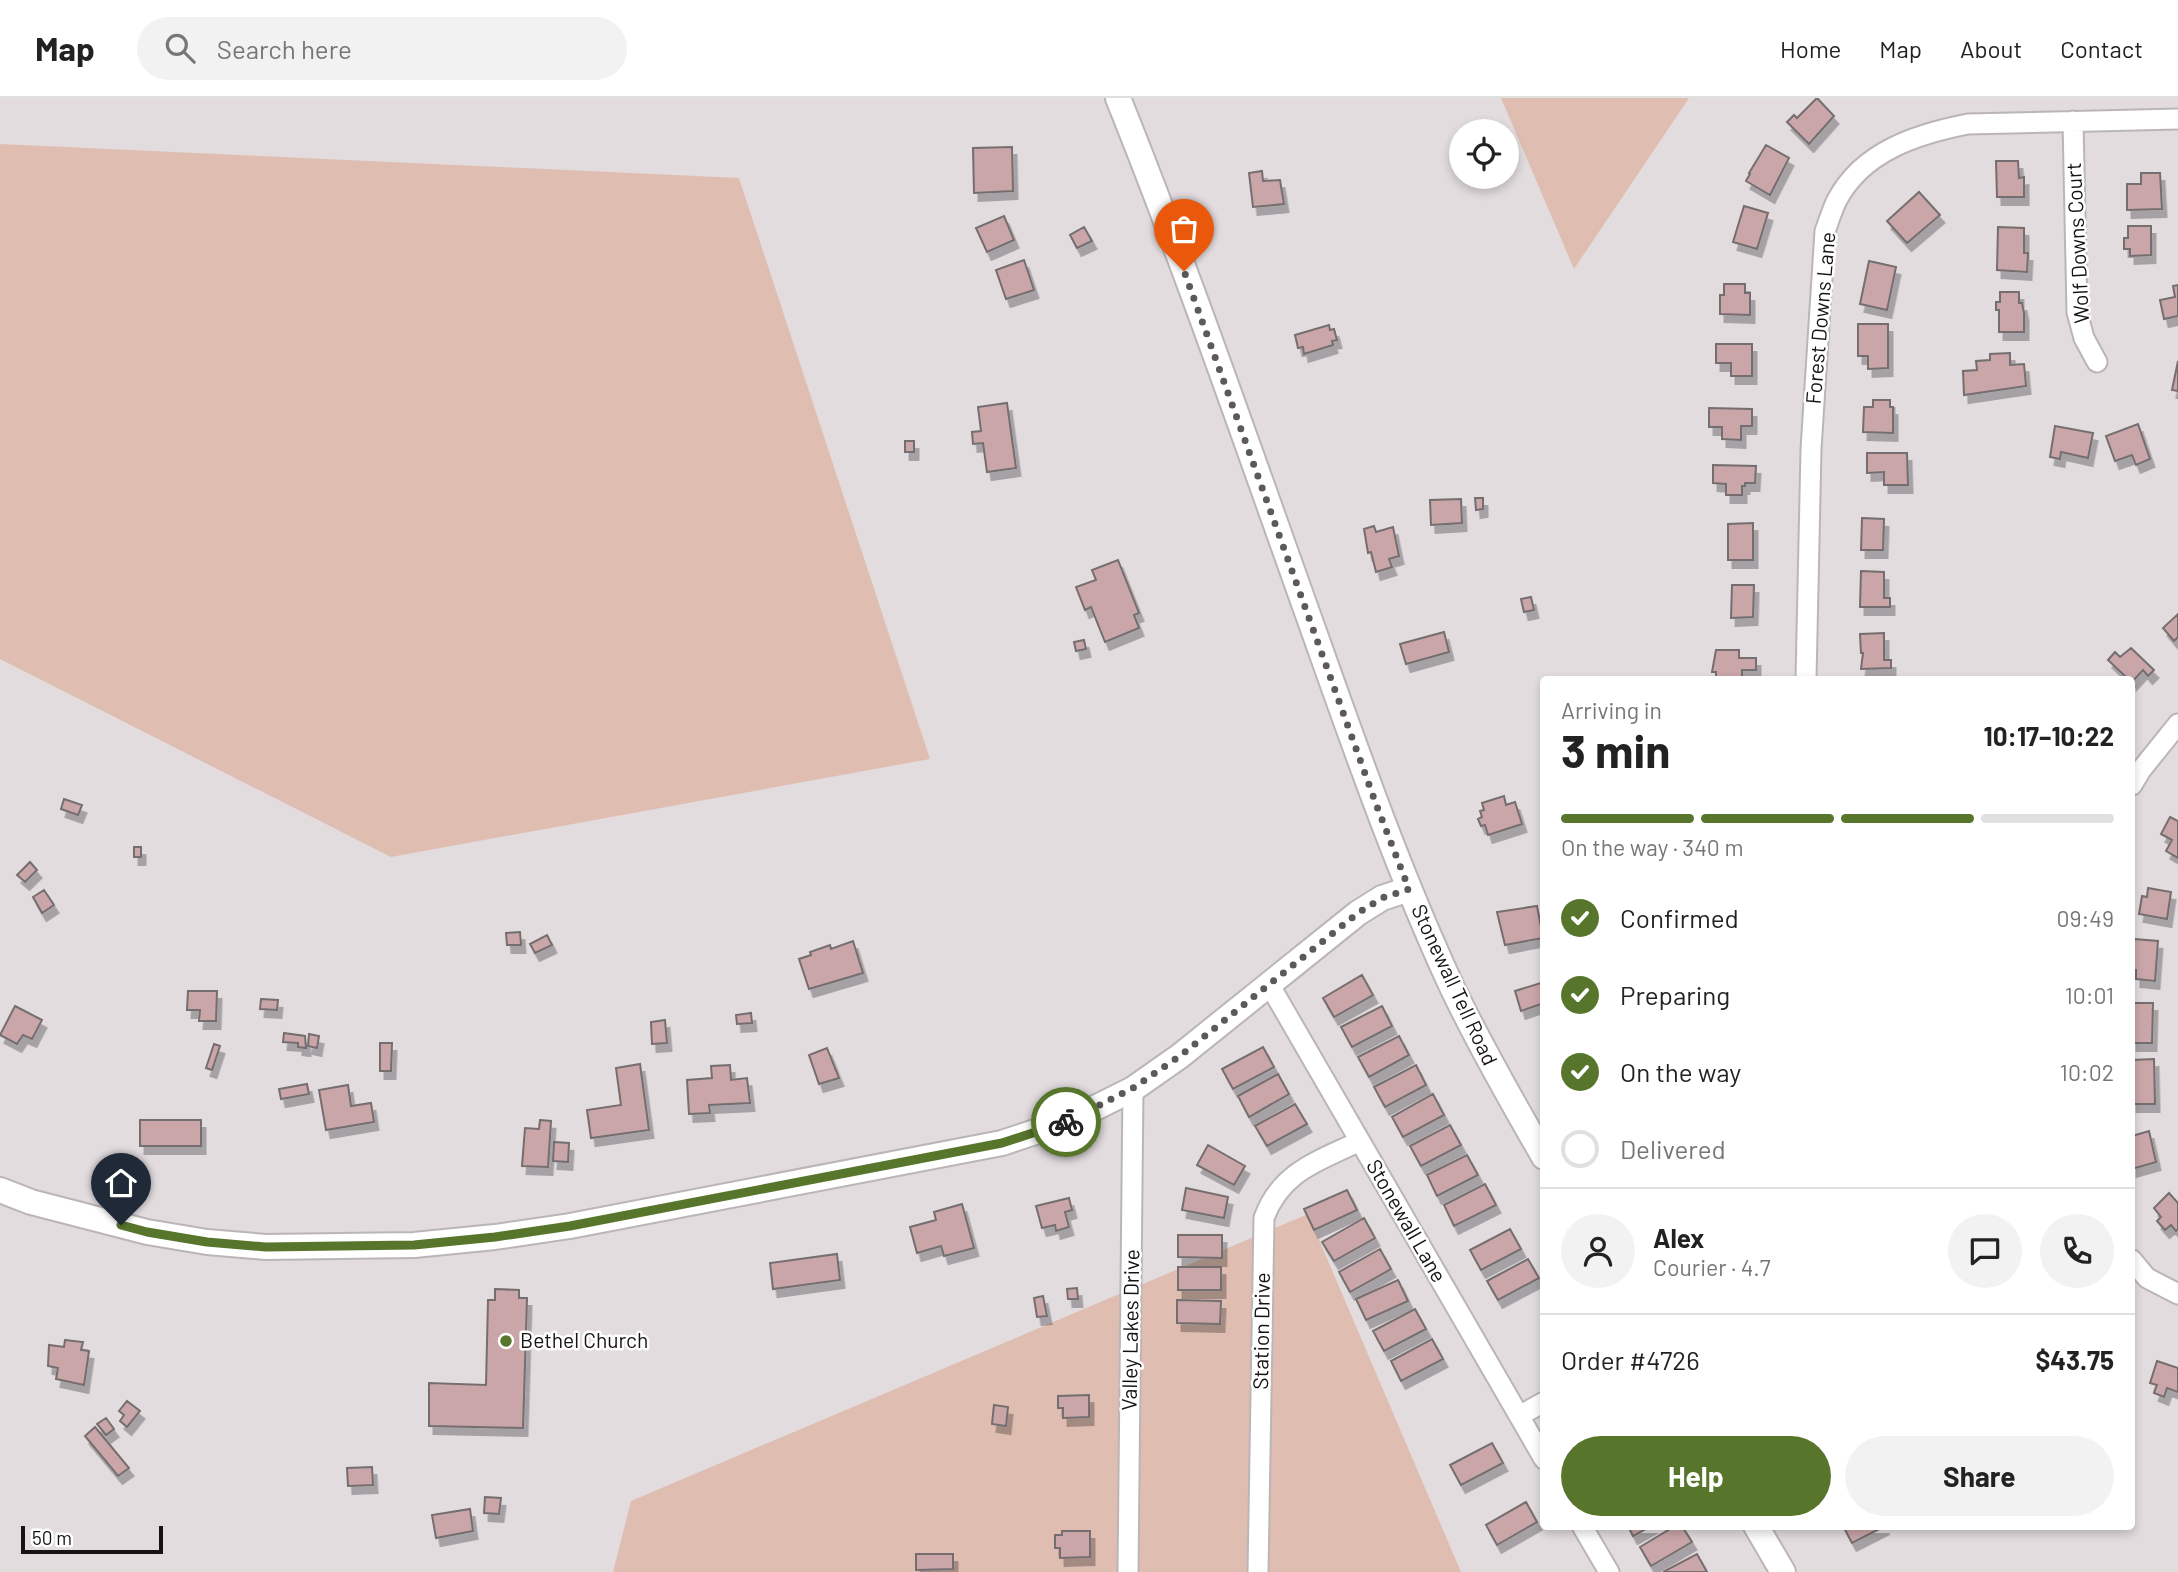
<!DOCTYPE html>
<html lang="en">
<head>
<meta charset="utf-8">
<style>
  body { margin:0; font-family:Barlow,sans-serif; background:#f2f2f2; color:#222; height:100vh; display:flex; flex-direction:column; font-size:26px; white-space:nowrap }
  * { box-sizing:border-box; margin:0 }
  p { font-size:23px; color:#767676 }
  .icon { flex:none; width:38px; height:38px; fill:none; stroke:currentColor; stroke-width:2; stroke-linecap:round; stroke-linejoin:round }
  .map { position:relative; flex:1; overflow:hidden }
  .drawer { position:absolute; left:1540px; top:578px; width:595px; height:854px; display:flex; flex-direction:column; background:#fff; border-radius:7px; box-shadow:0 4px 10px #0003 }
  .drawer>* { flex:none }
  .fabs { position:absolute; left:1449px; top:21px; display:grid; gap:14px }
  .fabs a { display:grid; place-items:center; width:70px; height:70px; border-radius:50%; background:#fff; box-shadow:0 4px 10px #0003; font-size:35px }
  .scale { position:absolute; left:21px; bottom:18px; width:142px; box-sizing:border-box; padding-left:7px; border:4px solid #151314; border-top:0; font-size:19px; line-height:24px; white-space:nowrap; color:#151314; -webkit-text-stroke:5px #fff; paint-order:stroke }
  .pin { position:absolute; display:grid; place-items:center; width:60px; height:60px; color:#fff; margin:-72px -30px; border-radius:50% 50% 50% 0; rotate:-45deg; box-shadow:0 0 7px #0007 }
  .pin .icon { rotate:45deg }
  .courier { position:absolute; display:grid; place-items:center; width:70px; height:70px; margin:-35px; border:5px solid #57762c; border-radius:50%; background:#fff; color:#222; box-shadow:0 2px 9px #0007 }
  .overview em { font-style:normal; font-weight:700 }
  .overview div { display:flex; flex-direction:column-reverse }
  .overview { display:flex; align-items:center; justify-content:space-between; height:119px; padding:0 21px }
  h1 { font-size:46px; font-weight:700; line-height:52px }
  .bar { display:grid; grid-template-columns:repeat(4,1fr); gap:10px 7px; align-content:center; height:84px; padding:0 21px }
  .bar i { height:9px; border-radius:5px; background:#e0e0e0 }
  .bar .selected { background:#57762c }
  .bar p { grid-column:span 4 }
  .line { display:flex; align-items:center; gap:18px; padding:0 21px; border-top:2px solid #e0e0e0 }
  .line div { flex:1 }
  .round { display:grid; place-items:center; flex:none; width:74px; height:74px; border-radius:37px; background:#f2f2f2 }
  ol { padding:0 21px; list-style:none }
  li { display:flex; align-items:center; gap:21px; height:77px }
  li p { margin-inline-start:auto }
  li .icon { padding:7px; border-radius:50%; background:#57762c; color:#fff; stroke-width:4 }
  li:last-child { color:#767676 }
  li i { width:38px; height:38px; border:4px solid #e0e0e0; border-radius:50% }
  .action { display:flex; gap:14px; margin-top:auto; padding:14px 21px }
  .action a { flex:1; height:80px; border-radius:42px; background:#57762c; color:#fff; font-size:28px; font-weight:700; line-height:80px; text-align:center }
  .action a+a { background:#f2f2f2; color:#222 }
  header { display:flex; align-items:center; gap:42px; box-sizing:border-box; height:98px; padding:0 35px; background:#fff; border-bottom:2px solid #e0e0e0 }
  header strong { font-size:33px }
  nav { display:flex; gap:38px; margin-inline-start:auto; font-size:24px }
  .search { width:490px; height:63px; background:#f2f2f2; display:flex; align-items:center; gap:18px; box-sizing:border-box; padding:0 24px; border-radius:38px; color:#767676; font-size:26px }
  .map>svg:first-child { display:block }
  .green { fill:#dfbeb1 }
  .building { fill:#caa6a9; stroke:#756e6f; stroke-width:2; filter:url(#shadow) }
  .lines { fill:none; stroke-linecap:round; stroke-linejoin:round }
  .minor-casing { stroke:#bbb5b8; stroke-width:23 }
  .tertiary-casing { stroke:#bbb5b8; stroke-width:28 }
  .minor { stroke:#fff; stroke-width:19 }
  .tertiary { stroke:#fff; stroke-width:24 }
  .done { stroke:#5d595b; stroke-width:7; stroke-dasharray:0 12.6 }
  .route { stroke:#57762c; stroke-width:9 }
  .poi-dot { fill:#57762c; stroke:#fff; stroke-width:2.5 }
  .labels { text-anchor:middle; stroke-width:5; stroke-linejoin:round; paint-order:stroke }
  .street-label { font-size:21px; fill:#151314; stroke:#fff }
  .poi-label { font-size:21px; fill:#151314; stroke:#fff; text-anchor:start }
</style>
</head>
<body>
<header>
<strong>Map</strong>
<div class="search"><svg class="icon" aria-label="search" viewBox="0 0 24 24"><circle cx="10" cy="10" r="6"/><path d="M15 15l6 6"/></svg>Search here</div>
<nav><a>Home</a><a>Map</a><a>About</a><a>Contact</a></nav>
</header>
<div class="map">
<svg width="2178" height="1474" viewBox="0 0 2178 1474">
  <defs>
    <filter id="shadow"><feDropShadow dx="4.5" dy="8" stdDeviation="0" flood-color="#0004"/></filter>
  </defs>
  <rect width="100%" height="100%" fill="#e2dcdf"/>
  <path class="green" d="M1501,0H1689L1574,171Z
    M0,46L739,80L930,661L391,759L0,561Z
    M1308,1116L1461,1474H613L631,1403Z"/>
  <path class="building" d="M1817,0L1834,18L1809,46L1787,24L1794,17L1797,20Z
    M1766,47L1789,60L1770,97L1746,83L1750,76L1749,75Z
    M1012,49L1013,93L974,95L973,50Z
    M1996,63H2018L2019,80L2024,79V99H1997Z
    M1262,73L1263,83L1280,82L1284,106L1253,109L1249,75Z
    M2141,75H2160L2162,111L2127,112V86H2141Z
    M1919,94L1940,117L1907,145L1887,123Z
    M1744,108L1768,115L1757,151L1733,144Z
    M1004,118L1014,142L987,154L976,130Z
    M2128,128H2151V157L2130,158V151H2124V140H2128Z
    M1084,129L1092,143L1077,150L1070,137Z
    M1998,129L2024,130V155H2028L2027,174L1997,172Z
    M1024,162L1034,192L1006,201L996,172Z
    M1869,163L1896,169L1887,212L1860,206Z
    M1724,186H1745V195H1750V217L1720,216V197H1724Z
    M2178,187V218L2164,221L2160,202L2175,199L2173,188Z
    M2000,194H2019V205H2022L2024,215V234H1999V212H1996V204H2000Z
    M1858,226H1888V270L1868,271V258H1858Z
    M1329,227L1330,232L1334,231L1337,242L1332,243L1333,247L1304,256L1303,249L1298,250L1295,237Z
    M1716,246H1752V278H1731V265H1716Z
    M2010,255V267L2024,266L2026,288L1964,297L1963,273L1977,272L1976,263L1990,262V256Z
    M2178,263V293L2172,292Z
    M1873,302H1890V309H1893V335L1863,334L1864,309H1873Z
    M1007,305L1016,370L987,374L983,345L973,346L972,334L981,333L978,309Z
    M1709,310L1752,311V328H1741V342L1722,341V329H1709Z
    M2138,326L2150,361L2136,367L2132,357L2115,363L2106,338Z
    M2055,328L2093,335L2088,360L2061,354L2060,361L2050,359Z
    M905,343H914V354H905Z
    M1867,355H1907L1908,387H1884V374L1867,375Z
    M1713,367L1756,368L1755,385H1745V388H1742V397H1726V386L1713,385Z
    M1475,400H1483V411L1476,412Z
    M1461,401L1462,425L1431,427L1430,402Z
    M1862,420L1884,421L1883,452H1861Z
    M1753,425V462H1728V426Z
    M1374,428L1376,434L1393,429L1399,458L1389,461L1392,469L1376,474L1371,454L1368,455L1364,431Z
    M1118,462L1139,515L1134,517L1139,530L1105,544L1091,509L1085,512L1076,489L1096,482L1092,472Z
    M1861,473L1884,474V500H1890V509H1860Z
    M1732,487H1754L1753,519L1731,520Z
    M1531,499L1534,512L1524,514L1521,501Z
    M2178,516V539L2174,543L2163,530Z
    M1444,534L1449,554L1406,566L1400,546Z
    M1884,535V562H1891V570L1861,571L1863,555H1861L1860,536Z
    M1084,542L1086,551L1076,553L1074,544Z
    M2131,550L2154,572L2148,578L2143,572L2132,584V581H2128L2108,562L2115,554L2120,559Z
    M1716,552H1739V560H1756V572H1742V581H1716V574H1712Z
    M1504,698L1506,707L1515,704L1522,726L1488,737L1485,727L1481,728L1478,721L1482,719L1480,713L1484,712L1482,705Z
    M64,701L82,707L78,717L61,711Z
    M2170,719L2178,723V760L2166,753L2172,742L2161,736Z
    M134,749H141V759H134Z
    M30,764L37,772L25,784L17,777Z
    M2148,790L2171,794L2167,821L2139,816L2142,798L2147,799Z
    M44,792L54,807L42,815L33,799Z
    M1537,808L1543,840L1505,847L1497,814Z
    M520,834L521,847H507L506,835Z
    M547,837L552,847L535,855L530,846Z
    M2134,841L2158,843L2155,883L2136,881V872H2132V864Z
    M853,843L863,875L809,891L799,861L811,857L810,854L830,847L831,851Z
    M1362,877L1373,897L1334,919L1323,900Z
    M1544,884V905L1521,913L1515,893Z
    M188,893H217L216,923H199L200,912H187Z
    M261,901L278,902L277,912L260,911Z
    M2132,905H2153L2152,945H2132Z
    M15,908L42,922L32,941L23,937L17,946L0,937Z
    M1382,908L1392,928L1352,949L1341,929Z
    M751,915L752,925L737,926L736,917Z
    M665,922L667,945L652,946L651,924Z
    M284,935L305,938L306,950L298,949V945L283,944Z
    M309,936L319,938L317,950L308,948Z
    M1399,938L1409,957L1369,979L1358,959Z
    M380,945H392L391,973H380Z
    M214,946L220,948L212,972L206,970Z
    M1263,949L1274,969L1233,991L1222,971Z
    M827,950L839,980L819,986L809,957Z
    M2154,961L2155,1006H2132V962Z
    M640,966L649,1032L591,1040L587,1012L621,1007L616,970Z
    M730,967L731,982L747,980L750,1005L709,1007L710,1015L689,1016L687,982L712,980L711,968Z
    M1416,967L1426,987L1385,1009L1374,989Z
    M1278,976L1289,996L1249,1019L1238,998Z
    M307,986L309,996L281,1001L279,991Z
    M348,987L351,1008L371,1005L374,1024L326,1032L319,992Z
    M1433,996L1444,1017L1403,1039L1392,1019Z
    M1295,1006L1307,1026L1267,1048L1255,1028Z
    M140,1022H201V1048H140Z
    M540,1022L551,1023L548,1069L522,1068L525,1030L539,1031Z
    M1450,1027L1461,1047L1421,1068L1410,1048Z
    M2149,1033L2156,1064L2132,1071V1038Z
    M554,1044L569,1045L568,1064L553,1063Z
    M1208,1047L1245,1068L1234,1087L1197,1067Z
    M1467,1057L1478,1077L1437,1098L1427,1077Z
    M1485,1086L1496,1107L1454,1128L1444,1107Z
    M1186,1090L1228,1099L1224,1120L1182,1112Z
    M1347,1092L1357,1112L1314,1132L1304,1111Z
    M2169,1095L2178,1105V1131L2176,1133L2171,1127L2165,1132L2157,1123L2161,1119L2154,1110Z
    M1069,1100L1072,1112L1065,1114L1069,1129L1056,1133L1055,1127L1042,1130L1036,1108Z
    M962,1106L974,1150L944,1158L941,1148L917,1155L910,1129L936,1122L934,1114Z
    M1364,1120L1375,1140L1334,1163L1322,1144Z
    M1510,1131L1521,1151L1481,1172L1470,1152Z
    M1178,1137H1222V1160L1178,1159Z
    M1380,1151L1391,1171L1350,1194L1339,1174Z
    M837,1156L840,1182L773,1191L770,1165Z
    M1528,1161L1539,1180L1498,1202L1487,1183Z
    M1178,1169H1221V1192H1178Z
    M1398,1182L1408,1203L1366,1222L1356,1201Z
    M1077,1190L1078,1201H1068L1067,1191Z
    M495,1191L519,1192V1200H527L523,1330L429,1328V1285L486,1287L488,1202H495Z
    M1043,1198L1047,1218L1037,1219L1034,1200Z
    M1177,1202L1221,1203L1220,1226L1177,1225Z
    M1415,1211L1426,1231L1384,1253L1373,1233Z
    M1432,1241L1443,1261L1401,1283L1391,1263Z
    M65,1242L83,1244L81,1252L89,1253L84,1287L56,1281L58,1270L48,1268L49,1247L64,1249Z
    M2157,1263L2178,1270V1294L2167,1290L2164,1299L2154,1295L2157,1287L2150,1285Z
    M1089,1297V1319L1063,1320V1310H1058V1298Z
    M127,1303L140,1313L127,1329L120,1323L124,1317L119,1313Z
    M994,1307L1008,1309L1006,1328L992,1326Z
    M106,1320L114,1331L106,1337L97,1326Z
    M95,1329L129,1370L118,1378L85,1338Z
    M1492,1345L1503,1365L1461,1387L1450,1367Z
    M372,1369L373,1387L348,1388L347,1370Z
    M485,1399L501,1400L499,1416L484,1415Z
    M1526,1404L1537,1424L1497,1447L1486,1427Z
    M470,1411L473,1433L436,1440L432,1417Z
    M1628,1428H1651L1633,1438Z
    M1675,1428H1682L1692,1444L1651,1468L1640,1449Z
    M1843,1428H1885L1852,1445Z
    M1062,1433H1090V1459L1060,1460V1450H1055V1437H1062Z
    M916,1456H953V1471L916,1472Z
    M1697,1456L1707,1474H1663Z"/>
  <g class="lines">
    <g class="minor-casing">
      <path id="minor" d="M2073,23L2077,214L2084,240L2097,264
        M1806,581L1811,351L1825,133C1829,123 1832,112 1837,102C1863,53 1917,36 1968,26L2178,21
        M2132,687L2141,672L2178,626
        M1269,886L1544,1361
        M2132,1162L2147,1180L2178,1196
        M1519,1318L1544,1304
        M1582,1428L1609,1474
        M1128,1474L1133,991
        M1258,1474L1264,1120C1281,1073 1319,1063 1360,1043"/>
    </g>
    <g class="tertiary-casing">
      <path id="tertiary" d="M1118,0C1188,174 1249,352 1312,528C1355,649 1397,770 1451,887C1479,946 1511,1002 1544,1059
        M0,1092L31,1104L147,1134L207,1144L266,1149L414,1147L495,1139L570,1128L1002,1045L1071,1022L1133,991L1180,958L1358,815L1382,800L1409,791
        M1756,1428L1783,1474"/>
    </g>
    <use href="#minor" class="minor"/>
    <use href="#tertiary" class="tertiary"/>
  </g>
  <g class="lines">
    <path class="done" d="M1066,1024L1133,990L1180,958L1358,815L1382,800L1409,791L1376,706L1184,173"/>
    <path class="route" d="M121,1127L147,1134L207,1144L266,1149L414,1147L495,1139L570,1128L1002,1045L1066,1024"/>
  </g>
  <circle class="poi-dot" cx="506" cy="1243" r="7"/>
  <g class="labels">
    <g class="street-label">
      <text transform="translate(2078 145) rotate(-93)" y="7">Wolf Downs Court</text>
      <text transform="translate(1821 220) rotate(-85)" y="7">Forest Downs Lane</text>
      <text transform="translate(1454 887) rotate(65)" y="7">Stonewall Tell Road</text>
      <text transform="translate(1406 1123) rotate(60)" y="7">Stonewall Lane</text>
      <text transform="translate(1131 1232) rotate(-89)" y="7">Valley Lakes Drive</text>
      <text transform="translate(1262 1233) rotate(-89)" y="7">Station Drive</text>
    </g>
    <g class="poi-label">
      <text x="520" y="1250">Bethel Church</text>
    </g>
  </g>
</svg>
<div class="fabs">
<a><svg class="icon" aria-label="locate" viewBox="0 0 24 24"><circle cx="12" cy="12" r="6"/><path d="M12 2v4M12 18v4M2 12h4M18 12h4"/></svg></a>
</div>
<div class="scale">50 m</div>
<div class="pin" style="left:1184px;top:173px;background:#ea580c"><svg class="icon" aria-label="bag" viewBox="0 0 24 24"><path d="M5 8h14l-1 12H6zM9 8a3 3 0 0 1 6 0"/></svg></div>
<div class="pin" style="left:121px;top:1127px;background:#1f2937"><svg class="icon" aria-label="home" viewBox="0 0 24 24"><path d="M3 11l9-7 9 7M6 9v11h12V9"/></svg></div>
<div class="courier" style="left:1066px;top:1024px"><svg class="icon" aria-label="bike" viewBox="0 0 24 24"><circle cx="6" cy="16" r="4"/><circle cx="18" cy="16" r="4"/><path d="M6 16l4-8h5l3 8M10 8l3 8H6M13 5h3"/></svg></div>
<section class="drawer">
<div class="overview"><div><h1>3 min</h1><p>Arriving in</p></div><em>10:17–10:22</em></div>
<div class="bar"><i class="selected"></i><i class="selected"></i><i class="selected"></i><i></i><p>On the way · 340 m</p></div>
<ol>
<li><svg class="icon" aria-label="check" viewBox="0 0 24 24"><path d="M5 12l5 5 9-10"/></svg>Confirmed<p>09:49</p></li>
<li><svg class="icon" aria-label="check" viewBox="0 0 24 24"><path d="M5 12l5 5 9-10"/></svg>Preparing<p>10:01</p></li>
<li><svg class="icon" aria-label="check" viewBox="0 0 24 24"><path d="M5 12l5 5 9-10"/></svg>On the way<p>10:02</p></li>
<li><i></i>Delivered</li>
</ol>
<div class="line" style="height:126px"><a class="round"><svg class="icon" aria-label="person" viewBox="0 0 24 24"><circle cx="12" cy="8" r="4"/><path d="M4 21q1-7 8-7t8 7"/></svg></a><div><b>Alex</b><p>Courier · 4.7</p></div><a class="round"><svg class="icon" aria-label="chat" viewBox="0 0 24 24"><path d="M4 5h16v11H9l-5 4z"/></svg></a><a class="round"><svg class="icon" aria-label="phone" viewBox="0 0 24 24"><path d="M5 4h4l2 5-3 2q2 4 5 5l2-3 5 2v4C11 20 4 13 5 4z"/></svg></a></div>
<div class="line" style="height:91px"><div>Order #4726</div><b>$43.75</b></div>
<div class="action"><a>Help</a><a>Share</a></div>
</section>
</div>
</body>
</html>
